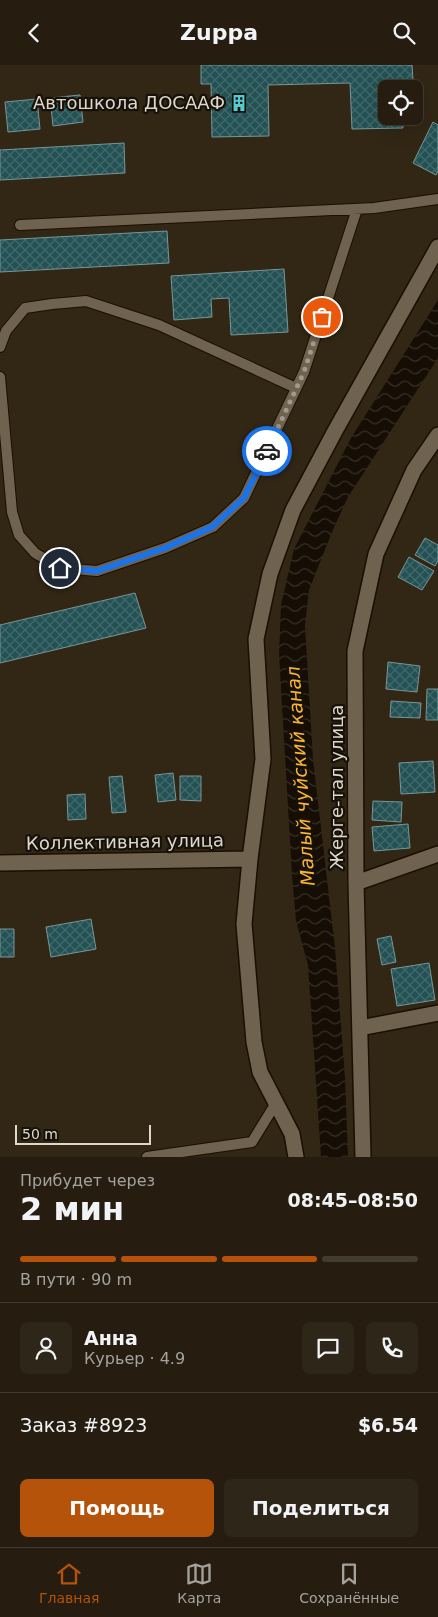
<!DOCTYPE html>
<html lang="ru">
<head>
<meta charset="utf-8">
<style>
  body { margin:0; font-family:"DejaVu Sans",sans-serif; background:#2e2619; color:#f1f3f6; height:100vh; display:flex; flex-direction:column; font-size:19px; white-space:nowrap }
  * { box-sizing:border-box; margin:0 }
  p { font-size:16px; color:#a4a29f }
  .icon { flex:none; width:28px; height:28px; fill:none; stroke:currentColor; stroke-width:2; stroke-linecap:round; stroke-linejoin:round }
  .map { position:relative; height:1092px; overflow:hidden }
  .details { display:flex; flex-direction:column; background:#261d10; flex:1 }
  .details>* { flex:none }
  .tools { position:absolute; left:378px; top:15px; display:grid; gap:10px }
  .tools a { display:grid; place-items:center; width:45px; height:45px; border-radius:8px; background:#261d10; box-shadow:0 5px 20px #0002,0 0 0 1px #423b30; font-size:25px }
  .scale { position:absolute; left:15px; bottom:12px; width:136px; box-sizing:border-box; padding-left:5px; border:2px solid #dfd7cc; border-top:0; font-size:14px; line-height:18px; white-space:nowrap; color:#dfd7cc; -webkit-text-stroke:4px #161109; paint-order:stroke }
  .pin { position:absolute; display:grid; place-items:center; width:42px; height:42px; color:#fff; margin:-21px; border:2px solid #fff; border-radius:50%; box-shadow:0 1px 5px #0007 }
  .courier { position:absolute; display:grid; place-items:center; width:50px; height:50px; margin:-25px; border:4px solid #1a73e8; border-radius:50%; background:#fff; color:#222; box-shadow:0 1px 6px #0007 }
  .headline em { font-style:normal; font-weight:600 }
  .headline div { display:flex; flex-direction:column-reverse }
  .headline { display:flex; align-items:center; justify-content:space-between; height:85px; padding:0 20px }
  h1 { font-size:32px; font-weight:600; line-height:38px }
  .bar { display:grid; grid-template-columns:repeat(4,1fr); gap:8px 5px; align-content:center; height:60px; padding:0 20px }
  .bar i { height:6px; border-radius:4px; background:#423b30 }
  .bar .current { background:#b45309 }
  .bar p { grid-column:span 4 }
  .line { display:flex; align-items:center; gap:12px; padding:0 20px; border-top:1px solid #423b30 }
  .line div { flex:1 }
  .round { display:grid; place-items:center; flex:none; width:52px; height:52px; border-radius:8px; background:#2e2619 }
  .primary-button { display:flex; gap:10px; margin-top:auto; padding:10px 20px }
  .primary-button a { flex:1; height:58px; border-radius:8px; background:#b45309; color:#fff; font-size:20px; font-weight:600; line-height:58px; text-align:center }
  .primary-button a+a { background:#2e2619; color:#f1f3f6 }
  header { display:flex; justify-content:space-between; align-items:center; height:65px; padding:0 20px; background:#261d10; font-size:22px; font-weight:600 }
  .menu { display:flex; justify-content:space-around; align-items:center; height:70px; border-top:1px solid #423b30; background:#261d10; font-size:14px; color:#a4a29f }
  .menu a { display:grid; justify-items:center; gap:2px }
  .menu .current { color:#b45309 }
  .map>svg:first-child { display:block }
  .water { fill:url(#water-waves) }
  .building { fill:url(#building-cross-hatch); stroke:#789698 }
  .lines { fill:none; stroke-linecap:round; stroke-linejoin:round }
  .lane-casing { stroke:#1a0f01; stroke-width:12 }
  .street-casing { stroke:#1a0f01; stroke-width:18 }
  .lane { stroke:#6f624f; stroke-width:10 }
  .street { stroke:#6f624f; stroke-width:15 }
  .done { stroke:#a2998c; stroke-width:5; stroke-dasharray:0 9 }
  .route { stroke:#1a73e8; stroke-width:6 }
  .labels { text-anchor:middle; stroke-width:4.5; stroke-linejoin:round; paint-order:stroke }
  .poi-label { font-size:18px; fill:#dfd7cc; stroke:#161109; text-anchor:end }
  .street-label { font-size:18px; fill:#dfd7cc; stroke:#161109 }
  .water-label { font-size:19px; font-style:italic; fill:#fbb434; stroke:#161109 }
</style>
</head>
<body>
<header><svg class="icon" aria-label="back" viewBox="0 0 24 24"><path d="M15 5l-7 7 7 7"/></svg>Zuppa<svg class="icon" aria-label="search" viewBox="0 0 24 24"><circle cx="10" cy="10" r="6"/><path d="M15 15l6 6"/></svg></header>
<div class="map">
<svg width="438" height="1092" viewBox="0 0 438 1092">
  <defs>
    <pattern id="water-waves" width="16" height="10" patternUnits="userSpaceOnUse" patternTransform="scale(1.25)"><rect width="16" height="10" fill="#160e04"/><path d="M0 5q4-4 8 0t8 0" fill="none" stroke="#373027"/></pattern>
    <pattern id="building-cross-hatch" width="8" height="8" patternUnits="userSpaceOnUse" patternTransform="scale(1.25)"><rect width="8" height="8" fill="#235154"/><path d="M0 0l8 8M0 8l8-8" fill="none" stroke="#42696b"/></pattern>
  </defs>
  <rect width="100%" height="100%" fill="#322715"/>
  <path class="water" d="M438,235V293L348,432L332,467L309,525L305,560L313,694L335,883L345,1013L348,1092H321L308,900L296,856L292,810L279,589L281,540L294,484L351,373Z"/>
  <path class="building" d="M201,0H412L413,15L402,16V24H386V51H403V63L352,64L350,18L268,20L269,71L212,72L211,19H201Z
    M80,30L83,57L53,61L50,33Z
    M37,34L40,64L8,67L5,37Z
    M433,57L438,60V106L436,110L413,98Z
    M124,78L125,108L0,115V85Z
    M167,166L169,198L0,207V175Z
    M284,204L288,267L231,270L229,233L211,234L212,252L174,255L171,211Z
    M425,473L438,480V496L435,501L415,490Z
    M409,492L434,506L422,525L398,512Z
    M135,528L146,563L0,598V560Z
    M388,597L420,601L417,627L386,624Z
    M427,624H438V655H426Z
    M391,636L421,638L420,653L390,652Z
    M433,696L435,727L401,729L399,698Z
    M173,708L176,735L158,737L155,710Z
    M122,711L126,747L112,748L109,712Z
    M180,711H201V736L180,735Z
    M85,729L86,754L68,755L67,730Z
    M373,736L402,737L401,757L372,755Z
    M408,759L410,783L374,786L372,762Z
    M91,854L96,884L51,892L46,862Z
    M0,864H14V892H0Z
    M391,871L396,897L382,900L377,874Z
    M429,898L435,935L397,941L391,904Z"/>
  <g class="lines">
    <g class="lane-casing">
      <path id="lane" d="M20,160L374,143L438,134
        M0,282L6,266L25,243L52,239L86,236L159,260L296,323
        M0,312L12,447L19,470L35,488L60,503L97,506L165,483L213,462L244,433L304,307L357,144
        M147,1092L252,1077L276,1038"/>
    </g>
    <g class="street-casing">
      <path id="street" d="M0,798L250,794
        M356,818L438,789
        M360,963L438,948
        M296,1092L292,1069L260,1007L254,977L244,859L250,794L263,694L256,574L270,509L293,445L335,366L438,182
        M363,1092L356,818L355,586L376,489L414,405L438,370"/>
    </g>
    <use href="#lane" class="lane"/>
    <use href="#street" class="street"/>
  </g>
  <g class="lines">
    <path class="done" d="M267,386L304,307L322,252"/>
    <path class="route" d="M60,503L97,506L165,483L212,462L244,433L267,386"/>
  </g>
  <defs>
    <g id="building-bare" transform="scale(1.35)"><path d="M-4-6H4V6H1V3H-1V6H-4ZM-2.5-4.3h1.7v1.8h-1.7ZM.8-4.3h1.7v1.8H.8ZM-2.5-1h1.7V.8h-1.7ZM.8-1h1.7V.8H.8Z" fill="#51ccd3" stroke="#161109" stroke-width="2.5" paint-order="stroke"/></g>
  </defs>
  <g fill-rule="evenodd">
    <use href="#building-bare" x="239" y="38"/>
  </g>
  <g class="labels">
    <g class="poi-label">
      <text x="225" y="44">Автошкола ДОСААФ</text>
    </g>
    <g class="street-label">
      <text transform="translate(337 722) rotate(-90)" y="6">Жерге-тал улица</text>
      <text transform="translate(125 777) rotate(-1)" y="6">Коллективная улица</text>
    </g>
    <g class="water-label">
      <text transform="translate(300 711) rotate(-94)" y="7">Малый чуйский канал</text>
    </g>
  </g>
</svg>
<div class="tools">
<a><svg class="icon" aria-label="locate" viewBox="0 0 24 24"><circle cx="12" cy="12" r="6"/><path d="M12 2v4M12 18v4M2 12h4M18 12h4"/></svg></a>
</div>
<div class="scale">50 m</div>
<div class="pin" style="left:322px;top:252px;background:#ea580c"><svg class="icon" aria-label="bag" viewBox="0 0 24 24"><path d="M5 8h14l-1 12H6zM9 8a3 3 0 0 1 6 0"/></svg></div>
<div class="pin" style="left:60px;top:503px;background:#1f2937"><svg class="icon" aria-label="home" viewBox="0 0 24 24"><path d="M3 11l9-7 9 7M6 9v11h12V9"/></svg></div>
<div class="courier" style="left:267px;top:386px"><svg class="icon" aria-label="car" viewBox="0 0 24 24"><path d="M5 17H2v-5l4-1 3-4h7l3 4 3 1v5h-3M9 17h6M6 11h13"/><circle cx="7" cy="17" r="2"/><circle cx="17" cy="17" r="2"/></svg></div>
</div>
<section class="details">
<div class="headline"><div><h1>2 мин</h1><p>Прибудет через</p></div><em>08:45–08:50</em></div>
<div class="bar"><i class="current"></i><i class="current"></i><i class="current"></i><i></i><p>В пути · 90 m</p></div>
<div class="line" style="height:90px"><a class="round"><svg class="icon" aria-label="person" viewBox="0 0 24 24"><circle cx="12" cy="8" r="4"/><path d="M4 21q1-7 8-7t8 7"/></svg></a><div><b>Анна</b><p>Курьер · 4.9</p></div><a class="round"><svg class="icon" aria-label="chat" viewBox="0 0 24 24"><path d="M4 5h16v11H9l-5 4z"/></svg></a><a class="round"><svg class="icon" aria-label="phone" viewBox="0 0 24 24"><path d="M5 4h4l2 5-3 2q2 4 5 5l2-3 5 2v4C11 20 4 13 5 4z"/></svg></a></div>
<div class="line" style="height:65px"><div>Заказ #8923</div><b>$6.54</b></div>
<div class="primary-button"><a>Помощь</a><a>Поделиться</a></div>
</section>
<nav class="menu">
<a class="current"><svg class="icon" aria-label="home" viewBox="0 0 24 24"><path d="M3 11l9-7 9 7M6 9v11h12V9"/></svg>Главная</a>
<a><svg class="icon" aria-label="map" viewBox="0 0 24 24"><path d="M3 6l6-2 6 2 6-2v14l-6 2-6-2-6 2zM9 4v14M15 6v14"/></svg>Карта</a>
<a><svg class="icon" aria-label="saved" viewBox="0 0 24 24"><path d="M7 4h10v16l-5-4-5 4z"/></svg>Сохранённые</a>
</nav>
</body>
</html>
